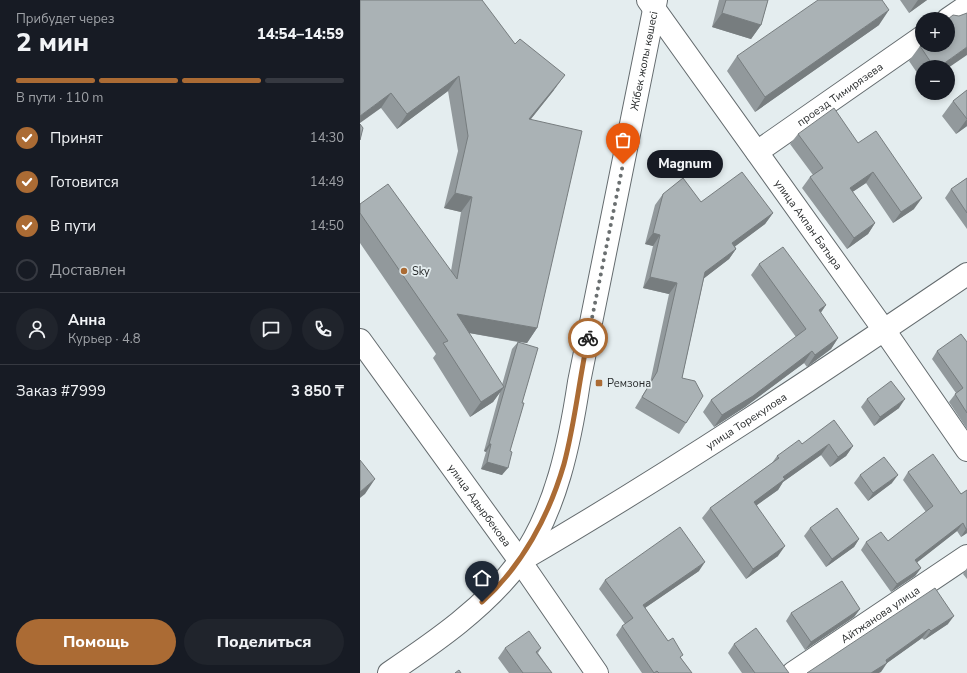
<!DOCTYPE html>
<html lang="ru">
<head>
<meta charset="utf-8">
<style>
  body { margin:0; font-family:"Nunito Sans",sans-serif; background:#20242c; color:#f1f3f6; height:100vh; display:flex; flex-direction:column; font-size:15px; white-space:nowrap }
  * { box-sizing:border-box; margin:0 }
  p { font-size:13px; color:#9ea1a6 }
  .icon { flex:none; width:22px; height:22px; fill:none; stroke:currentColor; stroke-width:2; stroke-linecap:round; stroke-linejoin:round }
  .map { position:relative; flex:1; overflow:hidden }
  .side { display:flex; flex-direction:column; background:#171b24; width:360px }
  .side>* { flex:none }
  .buttons { position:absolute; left:555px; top:12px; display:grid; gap:8px }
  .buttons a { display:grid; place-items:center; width:40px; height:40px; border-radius:50%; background:#171b24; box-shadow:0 2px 6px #0003; font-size:20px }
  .pin { position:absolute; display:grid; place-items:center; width:34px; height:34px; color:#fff; margin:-41px -17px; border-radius:50% 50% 50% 0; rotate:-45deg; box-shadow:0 0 4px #0007 }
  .pin .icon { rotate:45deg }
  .courier { position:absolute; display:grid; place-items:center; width:40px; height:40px; margin:-20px; border:3px solid #ab6b34; border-radius:50%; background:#fff; color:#222; box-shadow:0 1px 5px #0007 }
  .bubble { position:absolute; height:28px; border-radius:14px; background:#171b24; box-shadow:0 2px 6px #0003; font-size:13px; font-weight:800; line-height:28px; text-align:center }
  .summary em { font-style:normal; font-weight:800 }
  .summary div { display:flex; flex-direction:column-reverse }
  .summary { display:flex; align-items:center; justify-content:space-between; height:68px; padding:0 16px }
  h1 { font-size:26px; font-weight:800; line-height:30px }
  .bar { display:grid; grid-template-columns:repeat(4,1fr); gap:6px 4px; align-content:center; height:48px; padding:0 16px }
  .bar i { height:5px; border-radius:3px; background:#363941 }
  .bar .selected { background:#ab6b34 }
  .bar p { grid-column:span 4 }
  .line { display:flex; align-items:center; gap:10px; padding:0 16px; border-top:1px solid #363941 }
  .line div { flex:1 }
  .round { display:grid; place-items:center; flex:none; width:42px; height:42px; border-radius:21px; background:#20242c }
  ol { padding:0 16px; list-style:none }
  li { display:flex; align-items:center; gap:12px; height:44px }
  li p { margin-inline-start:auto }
  li .icon { padding:4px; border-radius:50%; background:#ab6b34; color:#fff; stroke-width:4 }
  li:last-child { color:#9ea1a6 }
  li i { width:22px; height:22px; border:2px solid #363941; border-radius:50% }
  .action { display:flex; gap:8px; margin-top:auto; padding:8px 16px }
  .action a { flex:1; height:46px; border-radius:24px; background:#ab6b34; color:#fff; font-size:16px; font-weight:800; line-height:46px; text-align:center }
  .action a+a { background:#20242c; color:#f1f3f6 }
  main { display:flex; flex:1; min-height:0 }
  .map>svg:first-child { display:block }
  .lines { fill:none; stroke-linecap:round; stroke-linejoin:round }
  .minor-casing { stroke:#646b6e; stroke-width:24 }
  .major-casing { stroke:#646b6e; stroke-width:24 }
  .minor { stroke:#fff; stroke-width:22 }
  .major { stroke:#fff; stroke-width:22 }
  .wall { fill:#92999c; fill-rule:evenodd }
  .shaded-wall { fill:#777d7f }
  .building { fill:#aab2b5; stroke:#777d7f }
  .done { stroke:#6a6f70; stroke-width:4; stroke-dasharray:0 7.2 }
  .route { stroke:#ab6b34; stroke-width:5 }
  .poi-dot { fill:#ab6b34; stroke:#e4edef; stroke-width:1.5 }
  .labels { text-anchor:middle; stroke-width:3.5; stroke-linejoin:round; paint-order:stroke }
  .street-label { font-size:11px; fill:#282b2c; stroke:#e4edef }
  .poi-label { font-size:11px; fill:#282b2c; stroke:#e4edef; text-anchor:start }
</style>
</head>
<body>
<main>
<section class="side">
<div class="summary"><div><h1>2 мин</h1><p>Прибудет через</p></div><em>14:54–14:59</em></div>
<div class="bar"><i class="selected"></i><i class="selected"></i><i class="selected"></i><i></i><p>В пути · 110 m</p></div>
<ol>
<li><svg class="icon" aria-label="check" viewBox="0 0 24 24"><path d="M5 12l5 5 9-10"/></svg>Принят<p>14:30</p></li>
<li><svg class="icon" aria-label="check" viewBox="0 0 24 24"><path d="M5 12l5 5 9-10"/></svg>Готовится<p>14:49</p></li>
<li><svg class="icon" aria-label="check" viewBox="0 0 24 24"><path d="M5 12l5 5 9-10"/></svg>В пути<p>14:50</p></li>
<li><i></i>Доставлен</li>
</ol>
<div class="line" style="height:72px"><a class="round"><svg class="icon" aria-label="person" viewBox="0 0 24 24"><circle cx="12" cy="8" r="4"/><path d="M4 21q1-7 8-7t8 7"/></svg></a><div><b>Анна</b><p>Курьер · 4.8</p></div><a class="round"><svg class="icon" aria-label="chat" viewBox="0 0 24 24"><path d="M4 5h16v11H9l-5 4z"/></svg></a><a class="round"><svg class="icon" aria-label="phone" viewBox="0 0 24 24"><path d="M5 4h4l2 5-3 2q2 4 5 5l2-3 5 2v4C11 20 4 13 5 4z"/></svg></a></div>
<div class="line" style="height:52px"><div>Заказ #7999</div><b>3 850 ₸</b></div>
<div class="action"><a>Помощь</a><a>Поделиться</a></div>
</section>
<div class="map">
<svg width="607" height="673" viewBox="0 0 607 673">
  <rect width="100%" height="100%" fill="#e4edef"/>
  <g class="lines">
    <g class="minor-casing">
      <g id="minor">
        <path id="s1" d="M288,0L524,330L607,450"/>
        <path d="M588,19L607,6"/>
        <path id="s2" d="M397,152L562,37"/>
        <path id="s3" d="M160,561C313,472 461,373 607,274"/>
        <path id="s4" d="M433,673L607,556"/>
      </g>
    </g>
    <g class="major-casing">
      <g id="major">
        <path id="s5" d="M0,340L160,561L237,673"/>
        <path id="s6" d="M29,673C75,642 126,607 160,561C196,511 210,442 219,382L296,0"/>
      </g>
    </g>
    <use href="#minor" class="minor"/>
    <use href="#major" class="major"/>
  </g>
  <path class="wall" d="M0,0L155,44L194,90L170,120L177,328L167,343L159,342L162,403L142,475L121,469L126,452L124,451L140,392L133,402L110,417L73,358L76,354L0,243V204L91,271L101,212L84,208L98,151L88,91L37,129L21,108ZM109,333L158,342L152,349L142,385Z
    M359,0H408L401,25L391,39L352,27Z
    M540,0H567L549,13Z
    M605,14L588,67H562V80L549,61L560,46L588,45L599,16Z
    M519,25L395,112L367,71L377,56Z
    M607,90V126L596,134L582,116L593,101Z
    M438,134L498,143L554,209L533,223L506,183L492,192L515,223L508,234L487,249L442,188L450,177L453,175L430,144Z
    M607,178V229L585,198L591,189Z
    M303,194L341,202L413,213L405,224L375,246L376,249L369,259L344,278L322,378L326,423L319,434L275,408L290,383L309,294L283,288L293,246L285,244L295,205Z
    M399,264L466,305L460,313L478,338L471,349L447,367L444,363L385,407L354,427L343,412L351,400L436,337L391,275Z
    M607,342V429L589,402L596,393L572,359L577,351Z
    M507,399L539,408L514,426L501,407Z
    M442,444L493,446L486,456L470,467L461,455L423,482L418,490L397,505L418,556L386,579L342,518L350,508L412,463L417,456Z
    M548,472L601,494L607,490V533L601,537L597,531L557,562L561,568L555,576L531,592L501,550L506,542L528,541L566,512L543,480Z
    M500,475L532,483L508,501L494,483Z
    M450,528L499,539L494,547L466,567L444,536Z
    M607,568V579L603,574Z
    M339,571L285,608L308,641L332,673H282L256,635L262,626L265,624L239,589L245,580Z
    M575,588L588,624L564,640L562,638L527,663L521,672Z
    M500,609L494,617L445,650L426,621L431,613Z
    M374,644L429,673H382L368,653Z
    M145,648H181L178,653L192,673H149L138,658Z"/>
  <path class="shaded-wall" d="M558,0H567L549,13Z
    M529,10L519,25L395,112L405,97Z
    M362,13L401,25L391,39L352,27Z
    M607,47V55L588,68V67H579Z
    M205,75L194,90L159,134L169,119Z
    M99,76L88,91L37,129L47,114Z
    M31,93L21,108L0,123V116Z
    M607,119V126L596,134Z
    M513,172L506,183L482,199L490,188Z
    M95,193L112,197L101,212L84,208Z
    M562,198L554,209L533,223L541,212Z
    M413,213L405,224L365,254L372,243Z
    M515,223L508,234L487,249L494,238Z
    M293,233L300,235L293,246L285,244Z
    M376,249L369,259L338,283L345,272Z
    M290,277L317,283L309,294L283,288Z
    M466,305L458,317L459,310Z
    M97,314L177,328L167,343L86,329Z
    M478,338L471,349L447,367L455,355Z
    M452,351L444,363L385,407L354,427L362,415Z
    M144,387L133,402L110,417L121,402Z
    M545,399L539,408L514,426L520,417Z
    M129,444H131L126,452L124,451Z
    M469,444L461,455L423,482L418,490L387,512L394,502L423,477Z
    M493,446L486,456L470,467L478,457Z
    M127,462L148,468L142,475L121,469Z
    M538,475L532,483L508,501L513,493Z
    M15,479L5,494L0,498V492Z
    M603,523L597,531L550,568L555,560Z
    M606,529H607V533L601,537Z
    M499,539L494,547L466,567L472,559Z
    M425,546L418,556L386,579L393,569Z
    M345,562L339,571L276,614L283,605Z
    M561,568L555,576L531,592L537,584Z
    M500,609L494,617L445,650L451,642Z
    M594,616L588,624L564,640L571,631Z
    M569,629L562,638L527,663L521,672L519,673H511L526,660Z"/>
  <path class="building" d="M0,0H122L155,44L160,39L205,75L169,119L222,131L177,328L97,314L144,387L121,402L83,343L88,341L0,213V204L28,184L97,279L112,197L95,193L108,136L99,76L47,114L31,93L0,116Z
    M366,0H408L401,25L362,13Z
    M458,0H522L529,10L405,97L377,56Z
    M607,13V47L579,67H574L560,46L562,44V45H588V19L593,15L599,16Z
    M607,90V119L593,101Z
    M474,108L498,143L516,131L562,198L541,212L513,172L490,188L515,223L494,238L450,177L463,168L438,134Z
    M0,124L3,128L0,140Z
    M382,172L413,213L372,243L376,249L345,272L322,378L335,381L343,396L326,423L282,397L297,372L317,283L290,277L300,235L293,233L303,194L323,178L341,202Z
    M607,178V213L591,189Z
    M423,247L466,305L459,310L478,338L455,355L452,351L393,396L362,415L351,400L446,329L399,264Z
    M601,334L607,342V413L595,394L603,388L577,351Z
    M158,342L178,348L162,403H164L150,451L152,452L148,468L127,462L131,444H129Z
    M531,381L545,399L520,417L507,399Z
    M474,420L493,446L478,457L469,444L423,477L425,479L394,502L425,546L393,569L350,508L419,458L417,456L439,440L442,444Z
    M573,454L601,494L607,490V529H606L603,523L555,560L561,568L537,584L506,542L521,532L528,541L573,506L548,472Z
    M524,457L538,475L513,493L500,475Z
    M0,460L15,479L0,492Z
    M477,508L499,539L472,559L450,528Z
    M320,527L345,562L283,605L308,641L313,638L323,655L320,657L332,673H299L297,671L294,673L262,626L273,618L245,580Z
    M482,581L500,609L451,642L431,613Z
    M575,588L594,616L571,631L569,629L526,660L527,663L511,673H447Z
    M396,628L429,673H395L374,644Z
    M169,631L181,648L176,652L192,673H163L145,648Z
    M99,670L101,673H95Z"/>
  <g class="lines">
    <path class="done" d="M228,338L263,164"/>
    <path class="route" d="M122,602C162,566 189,516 204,464C215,423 219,380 228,338"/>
  </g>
  <g class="poi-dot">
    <circle cx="44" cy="271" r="4"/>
    <rect x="235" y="379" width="8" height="8" rx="2"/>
  </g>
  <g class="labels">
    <g class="street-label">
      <text dy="4" stroke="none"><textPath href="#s6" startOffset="691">Жібек жолы көшесі</textPath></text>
      <text dy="4" stroke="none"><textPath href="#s2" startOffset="101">проезд Тимирязева</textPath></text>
      <text dy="4" stroke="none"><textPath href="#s1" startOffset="276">улица Акпан Батыра</textPath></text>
      <text dy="4" stroke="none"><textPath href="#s3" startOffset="266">улица Торекулова</textPath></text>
      <text dy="4" stroke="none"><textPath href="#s5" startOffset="204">улица Адырбекова</textPath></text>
      <text dy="4" stroke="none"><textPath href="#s4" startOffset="105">Айтжанова улица</textPath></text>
    </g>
    <g class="poi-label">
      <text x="52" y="275">Sky</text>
      <text x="247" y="387">Ремзона</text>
    </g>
  </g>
</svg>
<div class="buttons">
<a>+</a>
<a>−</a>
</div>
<div class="pin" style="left:263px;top:164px;background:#ea580c"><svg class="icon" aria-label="bag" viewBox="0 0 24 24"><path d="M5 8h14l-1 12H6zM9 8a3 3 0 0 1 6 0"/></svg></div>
<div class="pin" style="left:122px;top:602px;background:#1f2937"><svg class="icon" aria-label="home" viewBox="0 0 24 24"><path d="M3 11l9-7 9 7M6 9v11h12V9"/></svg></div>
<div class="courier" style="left:228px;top:338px"><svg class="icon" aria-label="bike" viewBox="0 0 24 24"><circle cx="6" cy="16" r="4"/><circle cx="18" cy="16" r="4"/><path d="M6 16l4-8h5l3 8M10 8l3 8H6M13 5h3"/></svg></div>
<div class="bubble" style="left:287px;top:150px;width:76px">Magnum</div>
</div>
</main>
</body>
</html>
